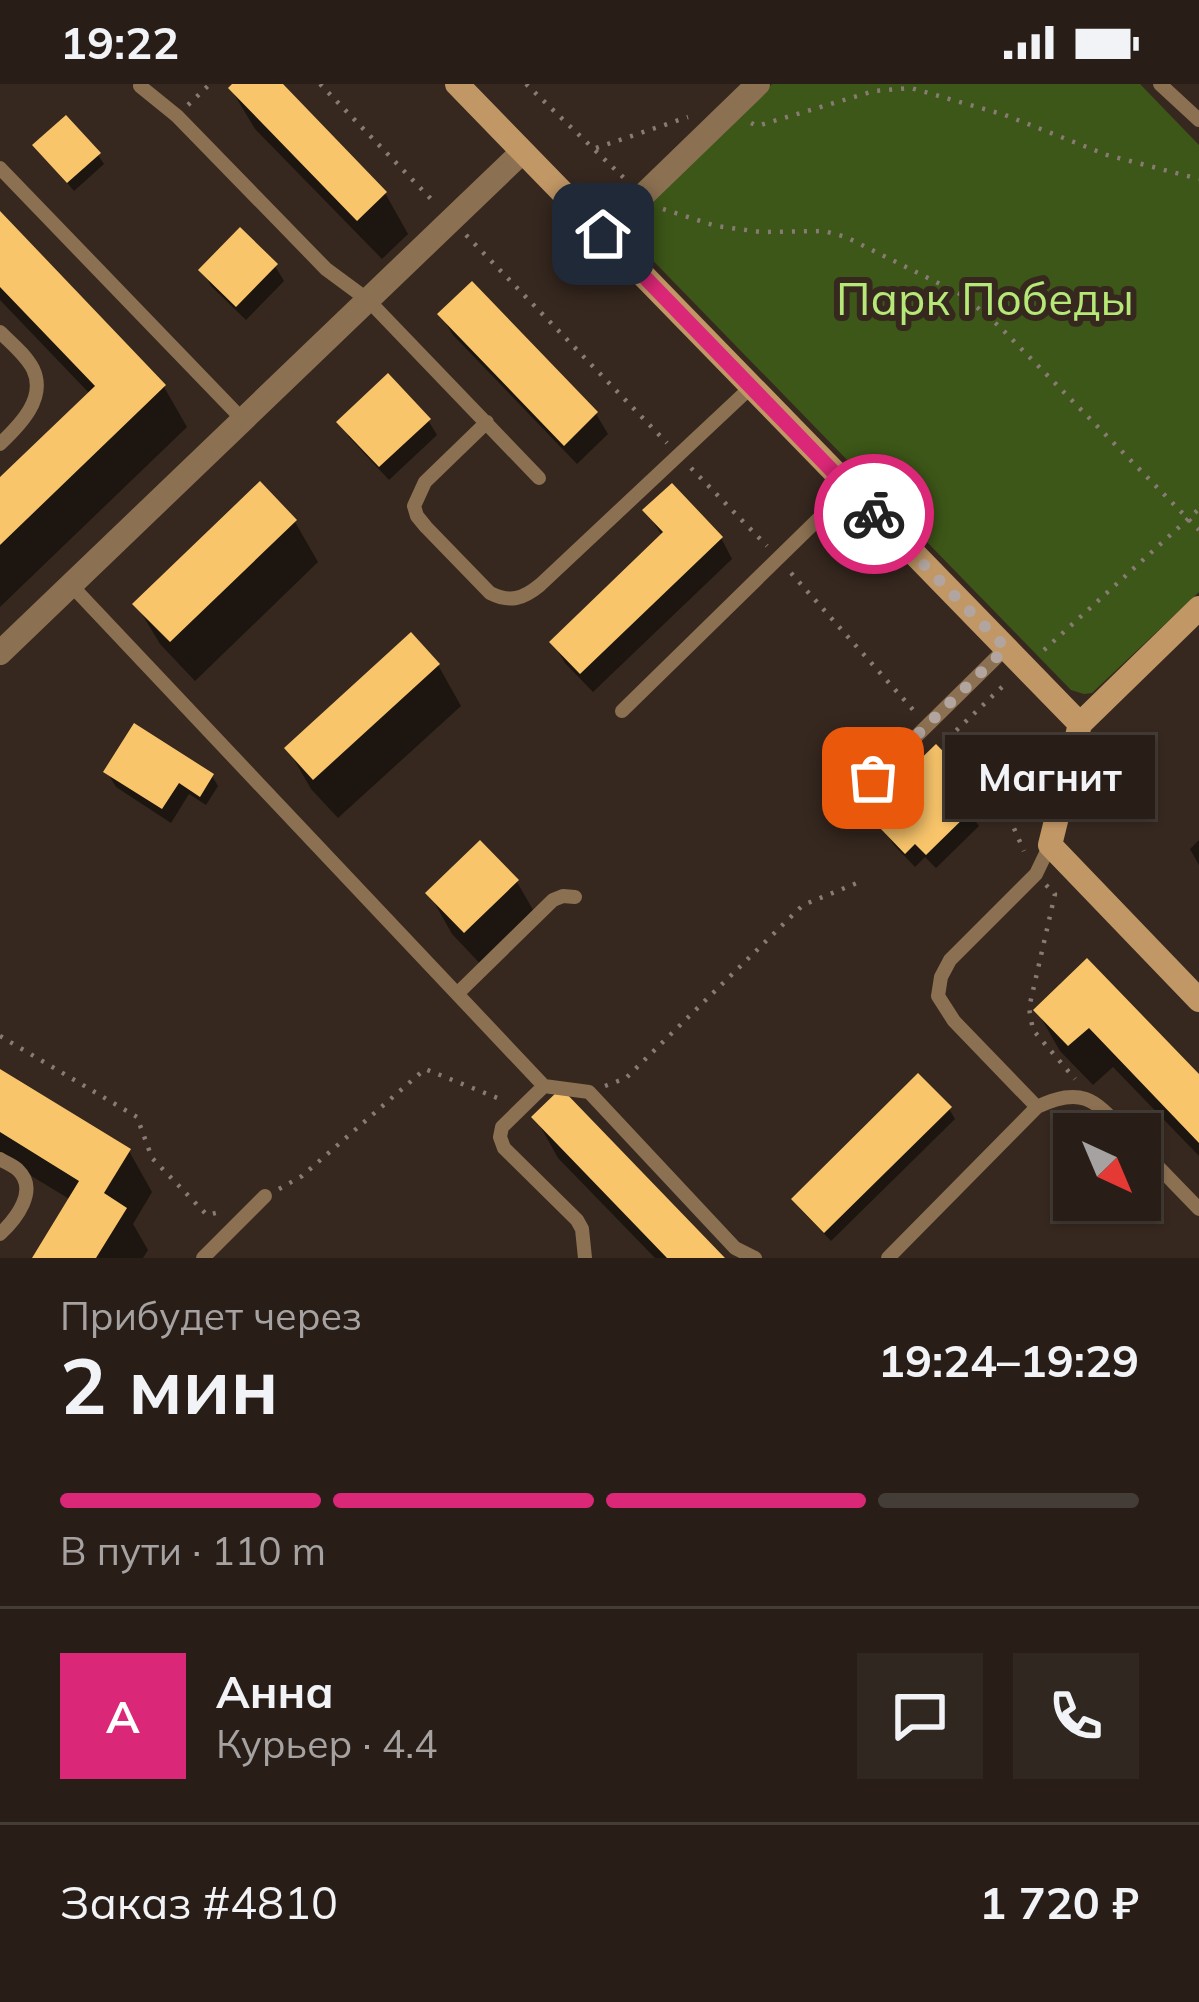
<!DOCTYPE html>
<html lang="ru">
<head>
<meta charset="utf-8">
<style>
  body { margin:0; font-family:Mulish,sans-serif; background:#302720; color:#f1f3f6; height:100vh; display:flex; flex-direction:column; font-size:45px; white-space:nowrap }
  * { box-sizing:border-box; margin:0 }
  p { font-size:39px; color:#a5a2a1 }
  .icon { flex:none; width:66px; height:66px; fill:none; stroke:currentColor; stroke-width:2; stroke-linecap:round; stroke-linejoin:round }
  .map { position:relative; height:1174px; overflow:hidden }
  .side { display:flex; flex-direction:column; background:#281e17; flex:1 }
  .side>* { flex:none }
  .needle { width:78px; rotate:136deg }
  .tools { position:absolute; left:1053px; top:1029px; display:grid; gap:24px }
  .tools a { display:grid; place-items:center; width:108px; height:108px; border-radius:0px; background:#281e17; box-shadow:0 3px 9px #0004,0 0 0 3px #443c36; font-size:60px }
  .pin { position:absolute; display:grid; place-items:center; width:102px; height:102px; color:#fff; margin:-51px; border-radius:24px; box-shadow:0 6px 18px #0006 }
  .courier { position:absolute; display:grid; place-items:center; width:120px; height:120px; margin:-60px; border:9px solid #db2777; border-radius:50%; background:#fff; color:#222; box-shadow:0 3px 15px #0007 }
  .bubble { position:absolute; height:84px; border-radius:0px; background:#281e17; box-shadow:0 3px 9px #0004,0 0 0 3px #443c36; font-size:39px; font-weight:700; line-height:84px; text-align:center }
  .overview em { font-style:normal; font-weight:700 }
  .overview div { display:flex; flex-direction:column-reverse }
  .overview { display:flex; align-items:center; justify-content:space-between; height:204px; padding:0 60px }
  h1 { font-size:78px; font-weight:700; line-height:90px }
  .bar { display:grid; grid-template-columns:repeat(4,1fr); gap:18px 12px; align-content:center; height:144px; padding:0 60px }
  .bar i { height:15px; border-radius:9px; background:#443c36 }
  .bar .current { background:#db2777 }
  .bar p { grid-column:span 4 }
  .line { display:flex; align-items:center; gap:30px; padding:0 60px; border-top:3px solid #443c36 }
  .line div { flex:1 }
  .round { display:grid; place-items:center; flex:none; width:126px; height:126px; border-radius:0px; background:#302720 }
  .status { display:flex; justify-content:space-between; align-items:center; height:84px; padding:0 60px; background:#281e17; direction:ltr }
  .status svg { height:33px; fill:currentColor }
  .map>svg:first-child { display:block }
  .green { fill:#3d5718 }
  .shadow { fill:#0007 }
  .building { fill:#f9c56b }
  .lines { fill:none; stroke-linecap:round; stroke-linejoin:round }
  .path { stroke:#887b74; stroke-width:4.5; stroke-dasharray:3 9; stroke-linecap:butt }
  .lane { stroke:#8b7051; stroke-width:14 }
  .street { stroke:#8b7051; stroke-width:24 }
  .secondary { stroke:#c19765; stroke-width:24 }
  .done { stroke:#b2a59f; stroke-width:12; stroke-dasharray:0 21.6 }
  .route { stroke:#db2777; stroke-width:15 }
  .labels { text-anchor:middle; stroke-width:12; stroke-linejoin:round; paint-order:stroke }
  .park-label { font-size:45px; fill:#b5e877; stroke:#36281f }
</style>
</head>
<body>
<div class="status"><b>19:22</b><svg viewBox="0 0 49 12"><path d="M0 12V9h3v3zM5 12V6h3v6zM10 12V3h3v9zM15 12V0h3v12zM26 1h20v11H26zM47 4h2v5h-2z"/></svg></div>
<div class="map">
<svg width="1199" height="1174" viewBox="0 0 1199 1174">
  <rect width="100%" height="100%" fill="#36281f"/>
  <path class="green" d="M772,0H1140L1199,61V508L1092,609L1084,610L1071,606L629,152L628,146L634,132Z"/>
  <path class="shadow" d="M236,0H278L385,109L408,150L382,175L255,45L231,5Z
    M36,62L98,71L104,80L74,107Z
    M0,132L164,303L187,343L0,523V397L90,310L0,216Z
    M275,182L284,197L246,236L211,202L202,186Z
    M441,231L596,330L608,350L577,380L453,251Z
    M428,336L437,351L389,396L349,353L340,338Z
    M646,427L721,454L732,475L593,608L565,579L553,559L663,453Z
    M295,438L318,478L195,597L160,560L136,520Z
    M438,581L461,622L338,734L311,705L288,665Z
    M107,688L212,692L218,702L206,721L189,710L171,739L116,703Z
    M964,693L973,708L962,718L979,742L936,784L925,773L915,783L893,760L884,745L891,738L879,719Z
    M1199,756V781L1190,765Z
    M480,760L517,798L540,838L488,888L452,850L429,809Z
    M1087,878L1199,994V1072L1113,983L1093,1001L1060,967L1037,927Z
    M0,988L129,1067L152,1108L133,1140L148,1166L143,1174H36L71,1116L0,1073Z
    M561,1008L721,1174H655L558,1074L535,1033Z
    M949,1025L955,1035L831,1157L800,1125L795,1116Z"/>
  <path class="building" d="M232,0H283L387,108L357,137L228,4Z
    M66,31L101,69L67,99L32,61Z
    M0,127L166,301L0,461V393L95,302L0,203Z
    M240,143L278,180L236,223L198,186Z
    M472,197L598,328L564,362L437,230Z
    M388,289L431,335L379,383L336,338Z
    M260,397L297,436L170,558L132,520Z
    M672,399L723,453L580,590L549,558L663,448L642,426Z
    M411,548L440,580L313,696L284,664Z
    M134,639L214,690L200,713L179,699L162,725L103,688Z
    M936,660L967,692L953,704L973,725L926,771L915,760L905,770L880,744L890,734L875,719Z
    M480,756L519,796L464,849L425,809Z
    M1087,874L1199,990V1059L1089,944L1068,962L1033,926Z
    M0,985L131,1065L104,1109L127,1124L96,1174H32L79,1097L0,1048Z
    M918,989L952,1023L824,1149L791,1115Z
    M561,1004L725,1174H667L531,1033Z"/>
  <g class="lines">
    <path class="path" d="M320,0L433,117
      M526,0L626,96
      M188,21L210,0
      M751,39L757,42L874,7L911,4L1005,31L1107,71L1199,95
      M596,64L688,33
      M663,125L716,142L761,148L824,147L846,153L964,212L1000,243L1199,446
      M466,151L667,359
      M691,384L767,462
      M791,489L915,628
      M1044,566L1199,425
      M1002,603L944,658L1006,726L1024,767
      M1046,801L1055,810L1029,924L1033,946L1075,995
      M0,952L137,1033L152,1074L207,1131L224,1127
      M605,1002L626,994L803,821L862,797
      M279,1105L302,1092L425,985L505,1017"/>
    <path class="lane" d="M1160,0L1199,36
      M140,2L177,32L326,185L368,216L539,394
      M0,84L244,337
      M0,248C11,259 26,271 33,285C47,314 20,341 0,360
      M487,338L425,398L414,422L417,432L426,443L490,509C510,519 523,515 540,501L750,304
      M71,501L544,1002L589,1008L735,1164L755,1174
      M622,627L849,405
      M873,695L1006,564
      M458,909L553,816L563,812L575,813
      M544,1002L502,1043L500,1053L504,1064L577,1136L582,1145L585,1174
      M1037,1023L954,937L938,912L941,893L950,876L1036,790L1050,761
      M1140,1064L1199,1125
      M0,1075C6,1079 13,1081 18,1086C39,1106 16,1135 0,1150
      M203,1174L265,1112
      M888,1174L1037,1023C1084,1001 1095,1017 1127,1050"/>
    <path class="street" d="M603,150L758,0
      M0,569L522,68"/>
    <path class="secondary" d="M457,0L1080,640
      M1080,640L1050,761L1199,916
      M1080,640L1199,524"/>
  </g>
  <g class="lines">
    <path class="done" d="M873,694L1006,564L874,430"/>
    <path class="route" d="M603,150L874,430"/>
  </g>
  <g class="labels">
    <g class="park-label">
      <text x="985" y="231">Парк Победы</text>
    </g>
  </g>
</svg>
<div class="tools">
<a><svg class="needle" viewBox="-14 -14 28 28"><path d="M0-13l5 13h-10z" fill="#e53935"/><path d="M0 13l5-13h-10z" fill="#a5a2a1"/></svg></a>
</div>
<div class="pin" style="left:873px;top:694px;background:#ea580c"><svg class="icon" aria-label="bag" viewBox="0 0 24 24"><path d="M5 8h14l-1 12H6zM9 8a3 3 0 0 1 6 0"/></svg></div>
<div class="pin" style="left:603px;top:150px;background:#1f2937"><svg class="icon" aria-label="home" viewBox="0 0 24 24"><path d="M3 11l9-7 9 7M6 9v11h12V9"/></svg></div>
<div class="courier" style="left:874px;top:430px"><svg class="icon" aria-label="bike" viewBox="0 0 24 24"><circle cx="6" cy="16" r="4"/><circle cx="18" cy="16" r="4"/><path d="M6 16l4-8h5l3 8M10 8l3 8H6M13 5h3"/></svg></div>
<div class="bubble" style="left:945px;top:651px;width:210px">Магнит</div>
</div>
<section class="side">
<div class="overview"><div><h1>2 мин</h1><p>Прибудет через</p></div><em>19:24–19:29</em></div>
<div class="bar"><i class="current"></i><i class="current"></i><i class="current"></i><i></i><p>В пути · 110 m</p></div>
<div class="line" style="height:216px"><b class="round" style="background:#db2777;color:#fff">А</b><div><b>Анна</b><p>Курьер · 4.4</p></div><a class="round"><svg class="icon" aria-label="chat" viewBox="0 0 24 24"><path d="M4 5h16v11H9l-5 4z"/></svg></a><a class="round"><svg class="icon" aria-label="phone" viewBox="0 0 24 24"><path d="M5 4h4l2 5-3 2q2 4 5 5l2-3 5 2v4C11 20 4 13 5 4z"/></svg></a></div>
<div class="line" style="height:156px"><div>Заказ #4810</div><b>1 720 ₽</b></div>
</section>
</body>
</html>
